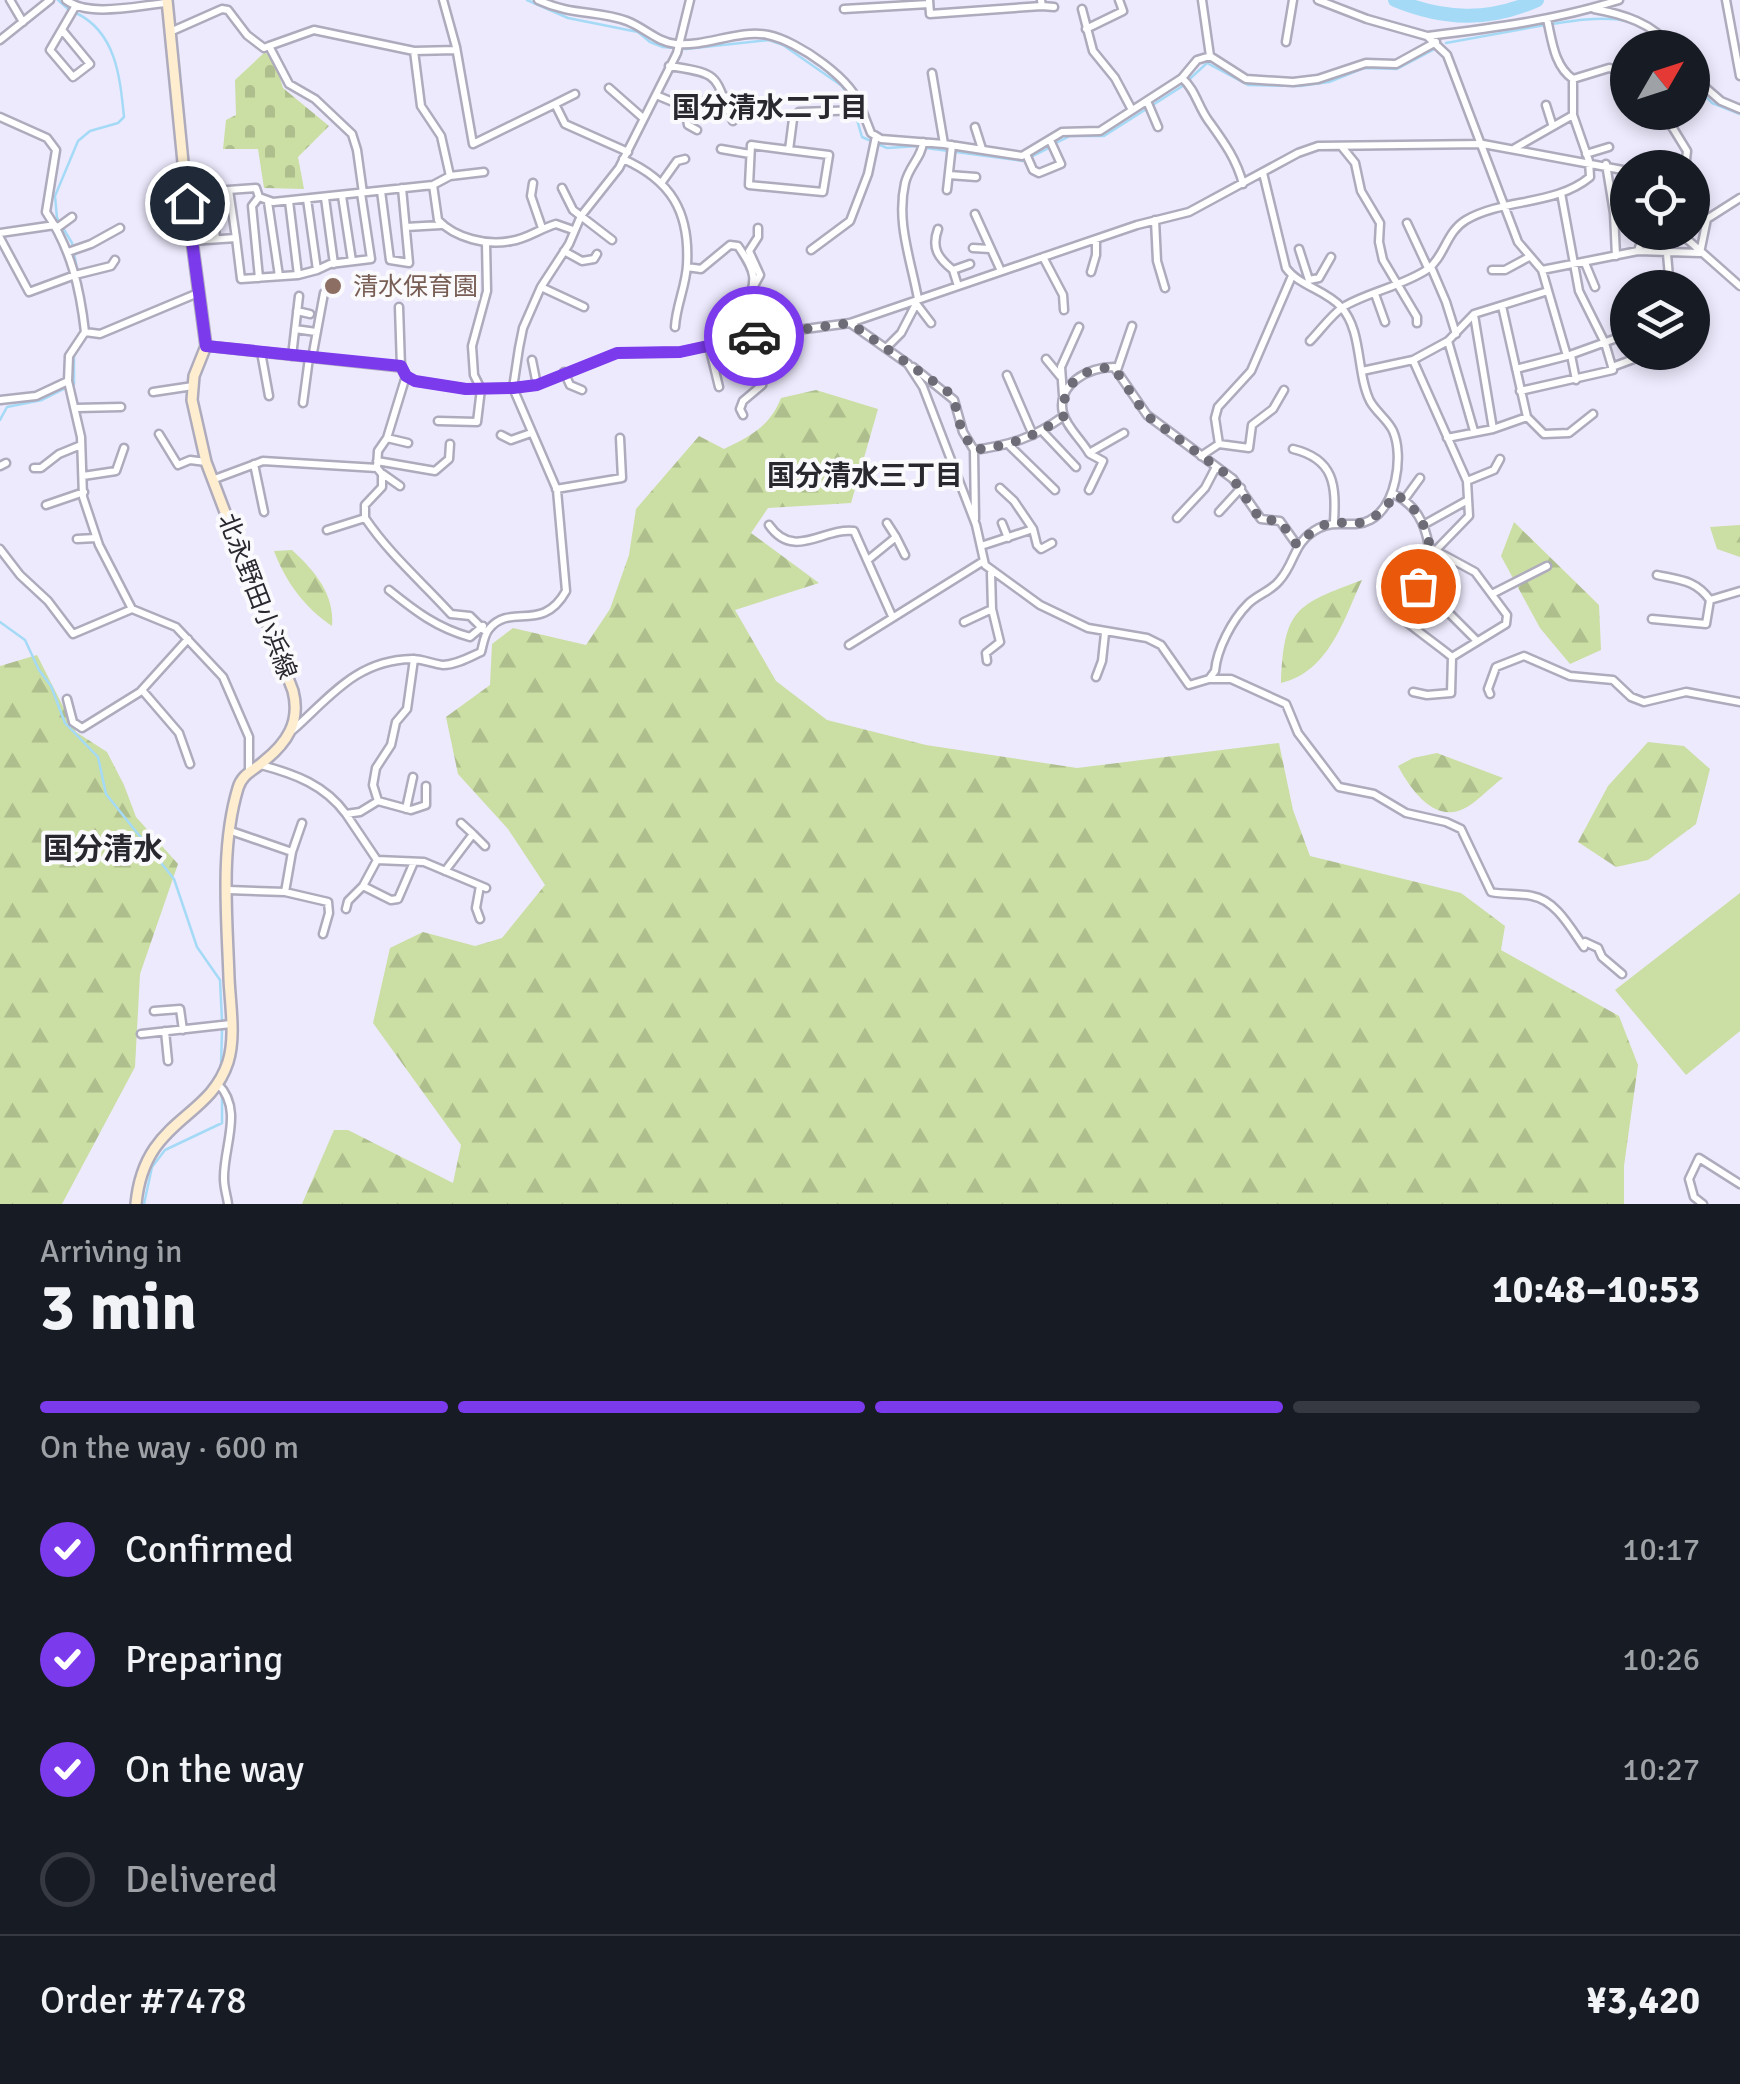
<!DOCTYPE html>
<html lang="en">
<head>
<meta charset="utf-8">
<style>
  body { margin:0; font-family:Signika,"Noto Sans JP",sans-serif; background:#20242c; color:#f1f3f6; height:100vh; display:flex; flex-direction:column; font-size:38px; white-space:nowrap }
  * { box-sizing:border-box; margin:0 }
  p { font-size:32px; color:#9ea1a6 }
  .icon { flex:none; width:55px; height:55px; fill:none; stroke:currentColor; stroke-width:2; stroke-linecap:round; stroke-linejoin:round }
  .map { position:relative; height:1204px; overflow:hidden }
  .panel { display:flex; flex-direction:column; background:#171b24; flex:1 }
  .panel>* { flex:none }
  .needle { width:65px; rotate:51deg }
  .tools { position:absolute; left:1610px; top:30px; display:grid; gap:20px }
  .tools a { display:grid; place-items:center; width:100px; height:100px; border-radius:50%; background:#171b24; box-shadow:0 5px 15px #0003; font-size:50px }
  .pin { position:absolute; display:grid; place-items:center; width:85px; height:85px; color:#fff; margin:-42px; border:5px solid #fff; border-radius:50%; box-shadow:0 2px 10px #0007 }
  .courier { position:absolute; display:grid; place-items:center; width:100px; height:100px; margin:-50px; border:8px solid #7c3aed; border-radius:50%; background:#fff; color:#222; box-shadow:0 2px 12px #0007 }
  .head em { font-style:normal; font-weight:700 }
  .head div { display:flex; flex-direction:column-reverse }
  .head { display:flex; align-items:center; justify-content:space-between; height:170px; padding:0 40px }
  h1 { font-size:65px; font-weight:700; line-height:75px }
  .bar { display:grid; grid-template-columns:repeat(4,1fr); gap:15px 10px; align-content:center; height:120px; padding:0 40px }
  .bar i { height:12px; border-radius:8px; background:#363941 }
  .bar .current { background:#7c3aed }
  .bar p { grid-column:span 4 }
  .line { display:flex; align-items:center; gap:25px; padding:0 40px; border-top:2px solid #363941 }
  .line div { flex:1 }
  ol { padding:0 40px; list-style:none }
  li { display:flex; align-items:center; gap:30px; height:110px }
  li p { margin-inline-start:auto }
  li .icon { padding:10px; border-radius:50%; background:#7c3aed; color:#fff; stroke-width:4 }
  li:last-child { color:#9ea1a6 }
  li i { width:55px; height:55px; border:5px solid #363941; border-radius:50% }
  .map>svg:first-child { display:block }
  .green { fill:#cbdea3 }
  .forest { fill:url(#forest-firs) }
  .cemetery { fill:url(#cemetery-stones) }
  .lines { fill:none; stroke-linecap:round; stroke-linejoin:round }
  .stream { stroke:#a5daf7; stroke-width:2.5 }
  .river { stroke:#a5daf7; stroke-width:14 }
  .minor-casing { stroke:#aeabbd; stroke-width:11 }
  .tertiary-casing { stroke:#aeabbd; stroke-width:12 }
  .secondary-casing { stroke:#aeabbd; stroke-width:14 }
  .minor { stroke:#fff; stroke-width:6 }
  .tertiary { stroke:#fff; stroke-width:8 }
  .secondary { stroke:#feeecf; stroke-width:9 }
  .done { stroke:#6e6c77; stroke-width:10; stroke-dasharray:0 18 }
  .route { stroke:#7c3aed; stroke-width:12 }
  .education-dot { fill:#8d6e63; stroke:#fafafd; stroke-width:4 }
  .labels { text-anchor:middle; stroke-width:8; stroke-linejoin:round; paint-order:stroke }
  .education-label { font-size:25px; fill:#785e54; stroke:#fafafd; text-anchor:start }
  .street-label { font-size:25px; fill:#29282f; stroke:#fafafd }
  .neighbourhood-label { font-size:28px; font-weight:bold; fill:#29282f; stroke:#fafafd }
  .quarter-label { font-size:30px; font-weight:bold; fill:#29282f; stroke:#fafafd }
</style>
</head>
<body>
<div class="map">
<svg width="1740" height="1204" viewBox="0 0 1740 1204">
  <defs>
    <pattern id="forest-firs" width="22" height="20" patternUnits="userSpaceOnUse" patternTransform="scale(2.5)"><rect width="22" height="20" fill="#cbdea3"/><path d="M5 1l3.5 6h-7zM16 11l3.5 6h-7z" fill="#aebe8d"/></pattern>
    <pattern id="cemetery-stones" width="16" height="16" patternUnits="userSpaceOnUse" patternTransform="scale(2.5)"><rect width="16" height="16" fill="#cbdea3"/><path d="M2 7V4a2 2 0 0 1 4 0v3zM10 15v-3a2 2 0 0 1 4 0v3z" fill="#aebe8d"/></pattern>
  </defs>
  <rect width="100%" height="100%" fill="#edeafd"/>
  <path class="green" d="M1740,893V1031L1686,1075L1615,990Z"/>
  <path class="forest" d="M816,390L878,409L851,503L768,508L751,533L819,583L735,610L776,681L827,720L926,745L1077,768L1279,743L1293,810L1310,856L1461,893L1505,926L1501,950L1619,1016L1638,1065L1624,1166V1204H302L334,1130H348L453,1183L461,1145L373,1023L390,948L423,932L475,946L502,938L545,885L508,829L458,774L446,717L490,685L492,644L513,628L586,645L610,609L629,555L636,509L699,436L724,449C751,436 770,426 781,398Z
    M1514,522L1599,605L1601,650L1570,664L1540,628L1501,556Z
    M1740,525V557L1717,549L1710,527Z
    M292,550C315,571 335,595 332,626C305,608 285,581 274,551Z
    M1362,580C1344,619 1329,672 1281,683C1284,608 1296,605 1362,580Z
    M37,655L76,732L107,752L124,785L136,817L178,864L140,974L135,1067L62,1204H0V666Z
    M1648,742L1684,746L1710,769L1696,824L1648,860L1616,867L1578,842L1608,786Z
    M1437,753L1503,778C1490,787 1473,807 1458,811C1430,819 1409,786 1398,766L1413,758Z"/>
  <path class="cemetery" d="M265,52L275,62L283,88L329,126L298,157L304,189L264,188L258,149H223L226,120L236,115L235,80Z"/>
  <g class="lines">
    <path class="stream" d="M58,0L68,9
      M527,0L568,18L638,32L650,42L663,47L686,49L769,40L783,45L842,86L851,99L862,137L887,148L918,146
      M76,13C116,32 120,77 124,117L118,123L90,131L78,141L55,196L57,218L72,243L78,274
      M1552,24C1591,18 1640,9 1666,48
      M1446,43L1545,25
      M1692,82L1712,103L1740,114
      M1056,143L1070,136H1104L1181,87L1207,63L1248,85L1300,86L1329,82L1364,68L1397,69L1433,50
      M926,148L1023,161L1049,148
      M0,420L7,407L42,400L74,384V356L81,344
      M0,622L25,640L39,670L51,686L65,723L98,757L106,794L174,879L197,947L220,980L222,1021
      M221,1066L222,1029
      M144,1204L152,1167L165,1150L222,1123V1094"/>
    <path class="river" d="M1395,0C1444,20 1488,22 1537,0"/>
    <g class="minor-casing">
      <path id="minor" d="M10,0L23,22
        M66,0C90,18 139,5 167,3
        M443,0L456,47L473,144L555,104L565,124L628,152
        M538,0C572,16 597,10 627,21C645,28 657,42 676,44C706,47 739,29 768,35C798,41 854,80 861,109
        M929,0L930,14L1042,6L1041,0
        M1202,0L1210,56L1197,60L1182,78C1195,89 1198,106 1208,120C1223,141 1236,158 1243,184
        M1318,0L1367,19L1427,36L1447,55L1518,242L1542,270L1638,251L1700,253
        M1726,0L1740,76
        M1042,6L1054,7
        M844,9L929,4
        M1082,9L1093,51L1115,78L1132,110
        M1594,9C1622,14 1654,23 1671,48
        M1547,19C1552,40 1554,66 1573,79L1609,68L1628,72
        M1086,29L1123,11L1119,0
        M62,30L90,64L73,77L50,50L75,7
        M170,32L222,9L228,10L247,35L264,48L269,46
        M1428,36C1493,28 1556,20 1619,0
        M0,40L50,0
        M1286,42L1293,0
        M414,51L421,106L441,136L450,176L433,185
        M1210,56L1246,79L1293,82L1318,79L1366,63L1396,64L1436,42
        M669,66C723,74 713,75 733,121
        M932,73L944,144
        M1692,76L1721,101L1740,109
        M609,88L643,118
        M656,95L685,107L688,125L697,130
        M724,96L739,105
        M1147,101L1158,127
        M555,104L575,94
        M1546,105L1552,124
        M685,107L701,101
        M1663,112L1687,151L1685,168
        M0,117L47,138L56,150L46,212C71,249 80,288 85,332L69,356L68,381L81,437L83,497L99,545L132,609
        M975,127L982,149
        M1342,147L1355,163L1361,191L1380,223L1379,242L1383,260L1417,317V323
        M1515,148L1573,115V79
        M721,149L750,154
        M789,150L751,145L749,185L823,192L829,155L789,150L793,119L799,112L862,110L871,133L881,139L944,144L1022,156L1062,132L1100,131L1182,78
        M1026,154L1033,170L1039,173L1061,164L1050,140
        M1586,154L1609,147
        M623,159C671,180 690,212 687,265C686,286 676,306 675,327
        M1606,164L1614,213L1616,256
        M949,175L976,177
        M450,176L484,172
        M662,182L677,161L685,159
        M533,183L531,196L542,228
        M562,188L573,210L612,240
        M229,190L236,238
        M947,190L952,145
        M211,191L216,239
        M381,191L390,260L409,263L402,188
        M186,193L256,188L259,197L273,202L433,185L438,220C455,238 487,246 511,241C527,239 541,228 556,224L573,230
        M363,193L357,150L352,134L315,99L289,84L269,46L314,30L414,51L456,50
        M342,196L352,261
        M259,197L252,206L259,278
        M325,198L334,264
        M268,202L279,276
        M975,214L1001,271
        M1155,220L1157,261L1165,288
        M1407,223L1428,268
        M406,227L441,225
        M57,228L72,217
        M938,229C931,248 938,258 953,270
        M1679,232L1740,286
        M0,233L55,225
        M0,238L29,292L75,275L111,266L115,260
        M192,241L236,238L241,279L298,275L289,201
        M973,248L990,249
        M1299,249L1309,280L1308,285
        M811,250L850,221L868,174L876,136
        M564,251L582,261L594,259L597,254
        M1638,251L1644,232
        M68,252L91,244L120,228
        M1700,253L1707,219L1740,198
        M1667,254L1670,288
        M1043,257L1063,295L1064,310
        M1585,263L1595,287
        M687,267L701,269L730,245L738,246C757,274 757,278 745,310L752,329L753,371L762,385L743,401L740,409L743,415
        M1431,267L1446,302L1456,334
        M317,270L330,264L371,259L361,193
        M1492,270H1505L1529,257
        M1091,272L1096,255V239
        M298,275L317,270L307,199
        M1309,280L1319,278L1331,257
        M755,284L760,275L749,251L758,237V228
        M958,286L953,270L970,264
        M541,287L584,307
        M1375,294L1385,322
        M918,299C911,260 896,223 905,183C909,166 922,157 923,142
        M915,302L931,323
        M399,307L401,367
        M297,311L310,314
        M1474,315L1493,429
        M850,323L908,364L923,387L976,525L985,565L1040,605L1088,628L1147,638L1161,645L1189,685L1209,679L1215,671C1217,649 1232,620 1248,604C1257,595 1271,591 1279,581C1296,563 1292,542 1319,528C1336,519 1354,529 1370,520C1396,507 1404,456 1393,431C1388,420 1376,412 1370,401C1356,373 1363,331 1341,307C1326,290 1299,286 1286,268L1263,173
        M295,329L316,332
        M85,332L100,334L198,293
        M1310,341C1320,331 1331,315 1343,307C1368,292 1403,286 1428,269C1445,256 1446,232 1466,220C1504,198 1555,206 1590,177L1589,161L1573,115
        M1448,341L1474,431
        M709,346L719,387
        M886,348L901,333L916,304
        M261,352L269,396
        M1571,355L1576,380
        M292,356L299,296
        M1567,356L1628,334
        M312,358L324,293
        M1046,359L1060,376
        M532,360L537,385
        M1413,360L1467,481L1469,516L1436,550
        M913,367L954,400L963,432L974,450L975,519
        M1612,367L1639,357L1637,352
        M1516,369L1567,356L1542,270
        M1117,370L1132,326
        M1362,371L1413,360L1448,341L1474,314L1548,291
        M564,372L570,385L582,390
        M1007,375L1033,435
        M1520,391L1613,370L1605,343L1579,291L1561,193
        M153,392L193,386
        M1063,395L1061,367L1079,327
        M0,400L36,396L68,381
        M303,403L309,358
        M76,408L121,407
        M1527,417L1544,434L1569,433L1593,414
        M438,421L477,422L481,389L474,375L472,346L487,291L486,243
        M1042,431L1076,467
        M1124,433L1089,453C1082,440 1067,428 1063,413C1056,384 1089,367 1114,367L1147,415L1233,479L1261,519L1280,521L1297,545
        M159,434L178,465L190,460L206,462
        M501,435L511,440L531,433
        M387,438L408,443
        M1447,438L1493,429L1527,417L1502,306
        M1219,444L1249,448L1252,425L1273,409L1284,390
        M1010,446L1055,490
        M1293,449C1335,459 1336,486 1334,522
        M974,450C1011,445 1033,438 1064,416
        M1201,456L1219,444L1215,418L1218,407L1251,371L1292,276
        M377,461L435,471L449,459L450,444
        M254,464L264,512
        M0,466L6,463
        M34,468H41L59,454L81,445
        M377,468L382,474V487L365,505V518C390,555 422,582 451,614L470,616L486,632
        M383,474L400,486
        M83,476L116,471L124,448
        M212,480L263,461L377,468L378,451L387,438L406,376L415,381L466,389L513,388L537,385L617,353L680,352L753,336L850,323L1137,225L1189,212L1298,153L1318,146L1483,144L1628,171
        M1467,481L1494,470L1500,459
        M556,489L622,478L620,438
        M1089,490L1103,461L1090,454
        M1394,494C1416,505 1425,523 1429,547L1475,572L1507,615L1506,624L1452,657C1443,649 1398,617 1395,612C1390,603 1394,589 1394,580L1429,547
        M1404,500L1420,478
        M46,505L84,492
        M1219,512L1241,488
        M1177,518L1205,488L1216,467
        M887,523L896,537
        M1002,523L1008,538
        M1425,524L1468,500
        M769,525C794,561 824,527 854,531L892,616
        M1033,529L1037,545L1041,549L1052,543
        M327,530L365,518
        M77,539L96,538
        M981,546L1033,529L1014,501L1000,488
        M0,549L20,575L48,601L73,634L132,609L176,627L223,677L249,737V770
        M869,559L896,537L905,555
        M1401,573L1435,599L1476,640
        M1657,575C1680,580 1696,580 1710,600
        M389,590C415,611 437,628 470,637L483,626
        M1492,594L1547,566
        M1652,619L1706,624L1710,600L1740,591
        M964,622L992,609
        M849,645L982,562
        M987,661L986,653L1000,642L992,609L991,573
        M1096,677L1102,661L1105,633
        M1210,679H1231L1286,704L1298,733L1339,787L1374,794L1406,813L1446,822L1461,829L1491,892C1504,895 1519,893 1532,896C1556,900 1571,929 1584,947L1585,942L1598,948L1602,957L1622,974
        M142,690L179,733L190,764
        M1413,692L1427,695L1451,693L1452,657
        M1490,694L1488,689L1496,667L1524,656L1570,676L1613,680L1631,697L1644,702L1686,692L1740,702
        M67,699L73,722L82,728L140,692L188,639
        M293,730C331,696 357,660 412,659C423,659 433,664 443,665C456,665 470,657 481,652C483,645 484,635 489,629C511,602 542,634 566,591L557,490L513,388L519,348L523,328L541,287L569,244L581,216L619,168L677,53L690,0
        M261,765C295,774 325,785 346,814L360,812L378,801L373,785L376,768L391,745L396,722L407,709L414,659
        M378,801L411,810L426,805V786
        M406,809L413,777
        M346,814L377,860L424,862L486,888
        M231,831L292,852L302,823
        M473,834L485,846
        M377,860L363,886L391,900L398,899L414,862
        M445,871L473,834L461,823
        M228,890L285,892L292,852
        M285,892L328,902L329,913L323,934
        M346,909L348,901L363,886
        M480,919L476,908L480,886
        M154,1011L180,1009L183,1030
        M165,1031L168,1061
        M141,1034L231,1024
        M218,1084C244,1110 223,1147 224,1179C224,1188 227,1196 228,1204
        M1703,1204L1694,1197L1689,1179L1699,1158L1740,1184"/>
    </g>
    <g class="tertiary-casing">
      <path id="tertiary" d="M206,346L401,367L406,376"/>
    </g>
    <g class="secondary-casing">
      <path id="secondary" d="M136,1204C144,1118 209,1121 228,1062C236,1036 230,1004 229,978C227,917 220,848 238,788C242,774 253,771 263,762C287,743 301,722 293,691L206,462L192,400L194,376L206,346L187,203L167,0"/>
    </g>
    <use href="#minor" class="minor"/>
    <use href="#tertiary" class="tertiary"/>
    <use href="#secondary" class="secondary"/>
  </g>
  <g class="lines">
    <path class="done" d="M754,336L850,323L947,391L954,400L962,432L974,450C1011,445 1033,438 1064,416C1060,385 1083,366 1114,368L1146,415L1233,479L1260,519L1280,521L1297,545C1307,536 1318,525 1332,523C1339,521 1341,523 1348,524C1367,525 1386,512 1394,494C1416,505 1425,523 1430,547L1401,573L1418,586"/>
    <path class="route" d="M187,203L206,346L401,366L406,376L415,381L466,389L513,388L537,385L617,353L680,352L754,336"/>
  </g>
  <circle class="education-dot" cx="333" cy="286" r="10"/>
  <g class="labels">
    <g class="education-label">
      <text x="353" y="295">清水保育園</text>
    </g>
    <g class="street-label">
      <text transform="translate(258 596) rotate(69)" y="9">北永野田小浜線</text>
    </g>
    <g class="neighbourhood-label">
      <text x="770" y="117">国分清水二丁目</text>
      <text x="865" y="485">国分清水三丁目</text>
    </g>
    <g class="quarter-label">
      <text x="103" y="859">国分清水</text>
    </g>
  </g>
</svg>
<div class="tools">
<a><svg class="needle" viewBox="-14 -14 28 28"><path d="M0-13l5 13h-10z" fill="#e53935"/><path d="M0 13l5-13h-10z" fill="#9ea1a6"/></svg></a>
<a><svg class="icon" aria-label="locate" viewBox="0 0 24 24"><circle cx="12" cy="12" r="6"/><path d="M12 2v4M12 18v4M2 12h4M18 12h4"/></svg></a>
<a><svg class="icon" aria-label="layers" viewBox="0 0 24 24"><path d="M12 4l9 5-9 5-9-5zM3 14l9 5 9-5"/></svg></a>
</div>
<div class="pin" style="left:1418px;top:586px;background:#ea580c"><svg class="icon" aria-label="bag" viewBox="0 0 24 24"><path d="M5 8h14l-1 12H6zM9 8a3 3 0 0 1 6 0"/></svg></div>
<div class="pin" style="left:187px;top:203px;background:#1f2937"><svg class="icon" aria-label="home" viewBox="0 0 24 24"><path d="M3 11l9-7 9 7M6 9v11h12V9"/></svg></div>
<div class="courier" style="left:754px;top:336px"><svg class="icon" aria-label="car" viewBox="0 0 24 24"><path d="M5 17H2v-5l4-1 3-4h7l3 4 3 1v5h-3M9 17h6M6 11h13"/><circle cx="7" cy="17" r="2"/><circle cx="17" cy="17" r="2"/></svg></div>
</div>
<section class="panel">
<div class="head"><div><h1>3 min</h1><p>Arriving in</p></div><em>10:48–10:53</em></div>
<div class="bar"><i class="current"></i><i class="current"></i><i class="current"></i><i></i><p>On the way · 600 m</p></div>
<ol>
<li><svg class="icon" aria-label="check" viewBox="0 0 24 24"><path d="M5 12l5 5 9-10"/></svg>Confirmed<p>10:17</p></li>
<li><svg class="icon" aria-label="check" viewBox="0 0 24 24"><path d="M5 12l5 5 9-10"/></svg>Preparing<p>10:26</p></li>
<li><svg class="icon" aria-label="check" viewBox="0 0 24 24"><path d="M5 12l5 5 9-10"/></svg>On the way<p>10:27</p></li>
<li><i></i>Delivered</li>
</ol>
<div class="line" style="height:130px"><div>Order #7478</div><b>¥3,420</b></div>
</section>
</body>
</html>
